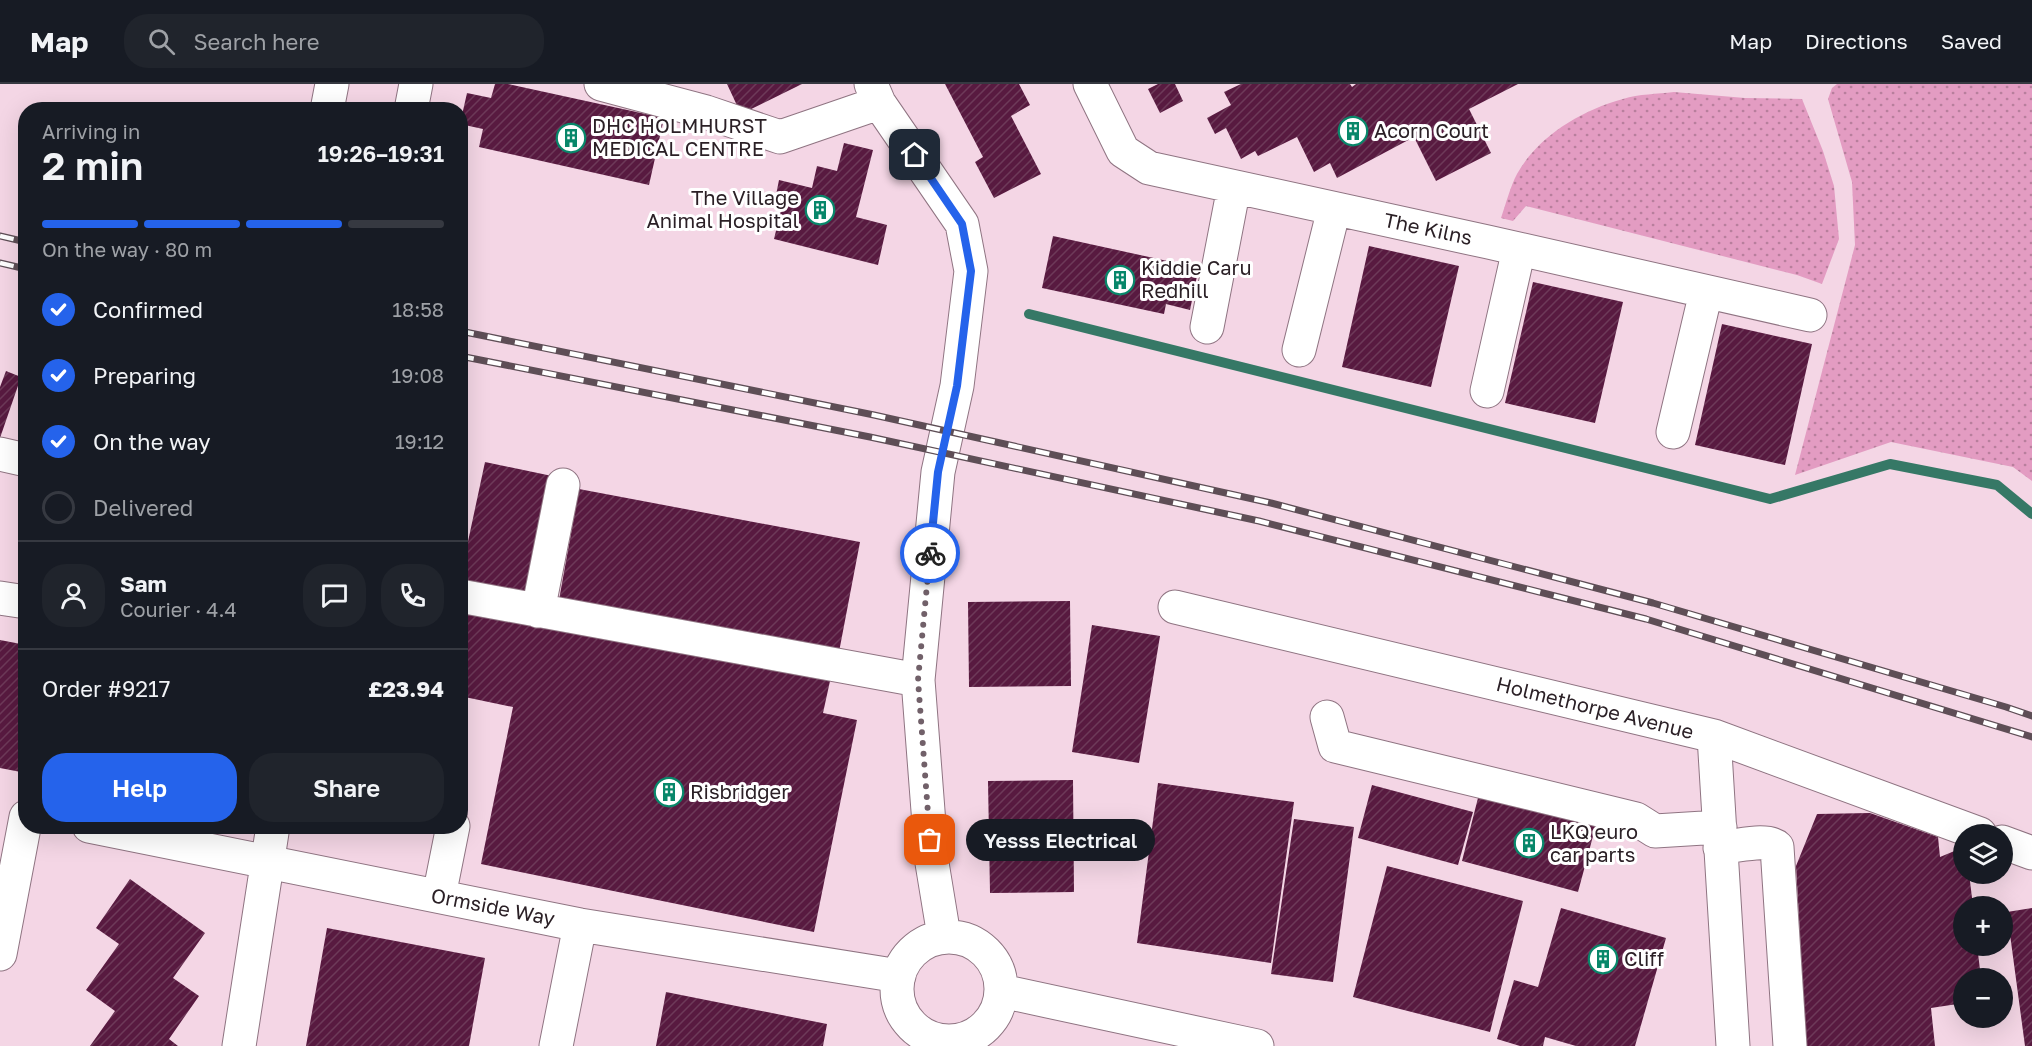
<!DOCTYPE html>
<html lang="en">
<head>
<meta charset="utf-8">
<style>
  body { margin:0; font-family:"Golos Text",sans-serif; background:#20242c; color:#f1f3f6; height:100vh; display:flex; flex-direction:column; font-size:22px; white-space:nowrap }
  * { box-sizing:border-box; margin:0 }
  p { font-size:20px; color:#9ea1a6 }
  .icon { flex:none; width:33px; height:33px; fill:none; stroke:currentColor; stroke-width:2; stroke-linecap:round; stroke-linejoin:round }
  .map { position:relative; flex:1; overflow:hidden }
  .sheet { position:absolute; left:18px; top:18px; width:450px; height:732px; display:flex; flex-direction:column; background:#171b24; border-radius:24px; box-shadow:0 6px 24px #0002 }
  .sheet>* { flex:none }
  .buttons { position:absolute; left:1953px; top:740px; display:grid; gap:12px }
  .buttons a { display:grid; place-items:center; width:60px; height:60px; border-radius:50%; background:#171b24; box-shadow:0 6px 24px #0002; font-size:30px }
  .pin { position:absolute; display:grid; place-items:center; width:51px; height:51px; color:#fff; margin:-26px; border-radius:12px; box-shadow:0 3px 9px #0006 }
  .courier { position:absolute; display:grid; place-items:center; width:60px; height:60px; margin:-30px; border:4px solid #2563eb; border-radius:50%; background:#fff; color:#222; box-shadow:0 2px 8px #0007 }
  .bubble { position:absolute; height:42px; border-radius:21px; background:#171b24; box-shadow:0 6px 24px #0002; font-size:20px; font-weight:600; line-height:42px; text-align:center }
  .summary em { font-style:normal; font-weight:600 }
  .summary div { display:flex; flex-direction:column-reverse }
  .summary { display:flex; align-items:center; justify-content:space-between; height:102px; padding:0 24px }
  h1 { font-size:39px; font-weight:600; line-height:45px }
  .bar { display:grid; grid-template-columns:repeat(4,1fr); gap:9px 6px; align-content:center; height:72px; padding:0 24px }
  .bar i { height:8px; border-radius:4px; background:#363941 }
  .bar .on { background:#2563eb }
  .bar p { grid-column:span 4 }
  .line { display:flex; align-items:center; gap:15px; padding:0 24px; border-top:2px solid #363941 }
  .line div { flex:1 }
  .round { display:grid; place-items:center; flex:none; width:63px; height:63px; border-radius:24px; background:#20242c }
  ol { padding:0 24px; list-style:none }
  li { display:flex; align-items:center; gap:18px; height:66px }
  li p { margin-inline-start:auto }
  li .icon { padding:6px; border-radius:50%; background:#2563eb; color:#fff; stroke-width:4 }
  li:last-child { color:#9ea1a6 }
  li i { width:33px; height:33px; border:3px solid #363941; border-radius:50% }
  .primary-button { display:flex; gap:12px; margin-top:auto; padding:12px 24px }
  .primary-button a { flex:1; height:69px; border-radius:24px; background:#2563eb; color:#fff; font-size:24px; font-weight:600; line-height:69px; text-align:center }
  .primary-button a+a { background:#20242c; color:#f1f3f6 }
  header { display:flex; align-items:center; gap:36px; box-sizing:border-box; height:84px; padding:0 30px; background:#171b24; border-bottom:2px solid #363941 }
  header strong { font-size:28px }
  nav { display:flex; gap:33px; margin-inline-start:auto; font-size:21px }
  .search { width:420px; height:54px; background:#20242c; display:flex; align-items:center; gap:15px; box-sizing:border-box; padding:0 21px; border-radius:24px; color:#9ea1a6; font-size:22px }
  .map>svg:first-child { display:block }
  .park { fill:url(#park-dots) }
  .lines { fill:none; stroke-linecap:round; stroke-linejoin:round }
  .stream { stroke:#367866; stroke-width:10 }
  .building { fill:url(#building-hatch) }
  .minor-casing { stroke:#8f7482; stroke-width:35 }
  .minor { stroke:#fff; stroke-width:33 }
  .rail-casing { stroke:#5e4e56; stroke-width:7 }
  .rail { stroke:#fff; stroke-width:4.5; stroke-dasharray:14; stroke-linecap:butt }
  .done { stroke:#716069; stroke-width:6; stroke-dasharray:0 10.8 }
  .route { stroke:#2563eb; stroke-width:8 }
  .labels { text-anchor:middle; stroke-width:6; stroke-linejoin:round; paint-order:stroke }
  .poi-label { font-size:20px; fill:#2b2026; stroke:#fff; text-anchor:start }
  .street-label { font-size:20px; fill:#2b2026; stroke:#fff }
</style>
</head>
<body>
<header>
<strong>Map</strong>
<div class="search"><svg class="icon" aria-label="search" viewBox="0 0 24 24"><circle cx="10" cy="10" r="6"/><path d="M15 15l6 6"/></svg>Search here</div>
<nav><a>Map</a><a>Directions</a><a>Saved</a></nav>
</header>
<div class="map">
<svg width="2032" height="962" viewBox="0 0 2032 962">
  <defs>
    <pattern id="park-dots" width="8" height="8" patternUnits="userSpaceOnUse" patternTransform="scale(1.5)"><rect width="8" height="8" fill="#e39cc2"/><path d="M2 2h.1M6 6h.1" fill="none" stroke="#b87f9d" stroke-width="1.8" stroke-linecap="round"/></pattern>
    <pattern id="building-hatch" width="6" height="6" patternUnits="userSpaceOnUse" patternTransform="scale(1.5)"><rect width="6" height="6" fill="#581a40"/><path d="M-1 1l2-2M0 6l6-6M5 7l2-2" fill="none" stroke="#6d3a59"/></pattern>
  </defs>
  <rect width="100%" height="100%" fill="#f4d6e5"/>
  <path class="park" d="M1837,0H2032V397L2013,383L1891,358L1795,391L1855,161L1852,98L1828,15L1832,4Z
    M1674,8L1745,14L1802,15L1823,67L1834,102L1839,155L1822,200L1797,191L1526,122L1513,137L1501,134C1506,120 1510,103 1517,90C1538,52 1582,26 1623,15C1639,10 1657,10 1674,8Z"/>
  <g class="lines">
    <path class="stream" d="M1029,230L1770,415L1890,380L1997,401L2032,430"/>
  </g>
  <path class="building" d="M495,0H508L664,34L649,101L479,63L483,45L460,40L467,9L491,14Z
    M727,0H802L741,30Z
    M945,0H1019L1030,21L1011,32L1041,90L994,114L975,78L983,73Z
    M1158,0H1175L1183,17L1160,29L1148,5Z
    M1241,0H1350L1352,3L1356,0H1518L1469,25L1491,69L1436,97L1414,53L1337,94L1330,79L1314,88L1297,53L1258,72L1255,67L1241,75L1226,44L1215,50L1207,34L1231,21L1224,8Z
    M844,59L873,66L856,133L887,141L878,181L774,155L783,118L775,116L779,96L812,104L817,82L837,87Z
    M1053,152L1172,178L1171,181L1198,187L1190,226L1166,220L1164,230L1042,204Z
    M1369,162L1459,182L1431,303L1342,283Z
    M1533,198L1623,218L1595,339L1505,319Z
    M1722,240L1812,260L1785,381L1695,361Z
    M6,287L21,293L0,354V303Z
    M485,378L552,392L526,517L460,504V495Z
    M579,405L860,458L839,568L559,516Z
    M1070,517L1071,602L969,603L968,518Z
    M460,522L830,597L823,629L857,636L814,848L481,780L513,623L460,612Z
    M1092,541L1160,552L1139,679L1072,668Z
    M0,556L26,561V689L0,684Z
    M1073,696L1074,808L990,809L988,697Z
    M1158,699L1294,718L1271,879L1137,859Z
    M1372,701L1473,728L1458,781L1358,754Z
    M1479,710L1596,741L1578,808L1462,777Z
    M1870,729L1938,753L1940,773L1964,763V789H1969L1973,822H1964V861H1977L1981,894H1964V919L1931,924L1935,962H1806L1796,782L1817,730Z
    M1294,735L1354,743L1333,898L1271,890Z
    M1387,782L1523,817L1490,948L1353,913Z
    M130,795L205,849L173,894L199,912L169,955L178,962H90L115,927L86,906L119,860L96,844Z
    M1561,824L1666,854L1635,962H1576L1545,953L1543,962H1520L1497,955L1514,896L1538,903Z
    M2032,824V962H2025L2007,828Z
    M327,844L485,874L469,962H306Z
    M666,908L827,940L823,962H656Z"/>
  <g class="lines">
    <g class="minor-casing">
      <path id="minor" d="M601,0L706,28L780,53L879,19
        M871,0L879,19L962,140L971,187L957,302L938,388L918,596L932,779L944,852
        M1090,0L1123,67L1149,84L1488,158L1810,231
        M327,26L332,0
        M411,26L416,0
        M1207,243L1234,103
        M1299,266L1334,125
        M1487,307L1519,165
        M1673,348L1706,208
        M0,370L26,376
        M460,512L918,596
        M0,514L26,518
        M1175,523L1714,652L1733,962
        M538,527L563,401
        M1327,633L1335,662L1636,735L1655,747L1720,743
        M1714,652L1980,750
        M89,742L580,841L899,892
        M2002,758L2032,769
        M1720,764C1734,762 1768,754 1777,763L1790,962
        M439,812L453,742
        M897 905a52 52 0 1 1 104 0a52 52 0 1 1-104 0Z
        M0,870L26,733
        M1001,907L1257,962
        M239,962L273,742
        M556,962L580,841"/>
    </g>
    <use href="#minor" class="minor"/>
    <g class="rail-casing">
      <path id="rail" d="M0,152L26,158
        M0,179L26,185
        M460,247L874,331L1271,419L1653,519L2006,623L2032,632
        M460,272L870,353L1259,437L1646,535L2032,653"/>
    </g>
    <use href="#rail" class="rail"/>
  </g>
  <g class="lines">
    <path class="done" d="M930,756L918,596L930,469"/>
    <path class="route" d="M915,71L962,140L971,187L957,302L938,388L930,469"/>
  </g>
  <defs>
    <g id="building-ring" transform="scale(1.5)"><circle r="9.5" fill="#fff" stroke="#08876a" stroke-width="1.5"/><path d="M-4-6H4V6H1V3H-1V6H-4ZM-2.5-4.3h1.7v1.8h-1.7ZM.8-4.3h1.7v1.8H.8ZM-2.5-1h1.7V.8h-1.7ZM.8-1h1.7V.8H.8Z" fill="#08876a"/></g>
  </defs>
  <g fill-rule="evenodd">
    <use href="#building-ring" x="1353" y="47"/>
    <use href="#building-ring" x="571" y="54"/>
    <use href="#building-ring" x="820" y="126"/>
    <use href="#building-ring" x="1120" y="196"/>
    <use href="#building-ring" x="669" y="708"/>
    <use href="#building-ring" x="1529" y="759"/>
    <use href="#building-ring" x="1603" y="875"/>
  </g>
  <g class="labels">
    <g class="poi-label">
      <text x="592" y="49">DHC HOLMHURST<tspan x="592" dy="23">MEDICAL CENTRE</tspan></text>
      <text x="1374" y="54">Acorn Court</text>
      <text x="799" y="121" text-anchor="end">The Village<tspan x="799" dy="23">Animal Hospital</tspan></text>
      <text x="1141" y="191">Kiddie Caru<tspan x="1141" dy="23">Redhill</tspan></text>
      <text x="690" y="715">Risbridger</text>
      <text x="1550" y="755">LKQ euro<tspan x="1550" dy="23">car parts</tspan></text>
      <text x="1624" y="882">Cliff</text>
    </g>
    <g class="street-label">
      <text transform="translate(1428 145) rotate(12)" y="7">The Kilns</text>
      <text transform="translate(1595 624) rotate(14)" y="7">Holmethorpe Avenue</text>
      <text transform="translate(493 823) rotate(11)" y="7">Ormside Way</text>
    </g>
  </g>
</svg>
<div class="buttons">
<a><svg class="icon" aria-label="layers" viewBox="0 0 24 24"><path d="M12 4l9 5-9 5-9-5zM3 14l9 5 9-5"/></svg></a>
<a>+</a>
<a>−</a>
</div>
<div class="pin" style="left:930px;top:756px;background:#ea580c"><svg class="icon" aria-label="bag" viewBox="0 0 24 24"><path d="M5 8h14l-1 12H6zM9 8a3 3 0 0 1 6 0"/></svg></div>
<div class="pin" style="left:915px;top:71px;background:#1f2937"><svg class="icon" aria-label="home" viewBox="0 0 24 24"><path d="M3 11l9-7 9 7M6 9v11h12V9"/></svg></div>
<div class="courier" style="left:930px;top:469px"><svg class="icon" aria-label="bike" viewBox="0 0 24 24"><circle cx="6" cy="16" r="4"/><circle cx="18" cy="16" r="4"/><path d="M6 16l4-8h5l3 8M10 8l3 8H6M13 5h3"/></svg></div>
<div class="bubble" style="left:966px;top:735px;width:189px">Yesss Electrical</div>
<section class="sheet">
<div class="summary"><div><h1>2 min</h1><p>Arriving in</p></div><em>19:26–19:31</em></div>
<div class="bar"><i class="on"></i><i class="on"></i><i class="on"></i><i></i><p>On the way · 80 m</p></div>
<ol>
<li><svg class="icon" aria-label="check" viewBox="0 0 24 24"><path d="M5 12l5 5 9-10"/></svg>Confirmed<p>18:58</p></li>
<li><svg class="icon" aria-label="check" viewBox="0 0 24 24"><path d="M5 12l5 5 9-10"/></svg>Preparing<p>19:08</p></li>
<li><svg class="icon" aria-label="check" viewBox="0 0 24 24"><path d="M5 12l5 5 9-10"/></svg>On the way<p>19:12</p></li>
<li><i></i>Delivered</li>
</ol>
<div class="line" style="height:108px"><a class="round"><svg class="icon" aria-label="person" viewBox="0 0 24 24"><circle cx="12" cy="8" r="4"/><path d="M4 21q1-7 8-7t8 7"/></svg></a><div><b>Sam</b><p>Courier · 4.4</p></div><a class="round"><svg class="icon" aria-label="chat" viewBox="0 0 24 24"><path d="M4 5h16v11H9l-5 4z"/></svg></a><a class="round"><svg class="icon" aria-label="phone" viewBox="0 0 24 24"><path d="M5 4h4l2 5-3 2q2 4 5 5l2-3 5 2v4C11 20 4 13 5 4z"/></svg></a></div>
<div class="line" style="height:78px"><div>Order #9217</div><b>£23.94</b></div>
<div class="primary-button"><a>Help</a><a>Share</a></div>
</section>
</div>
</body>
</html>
